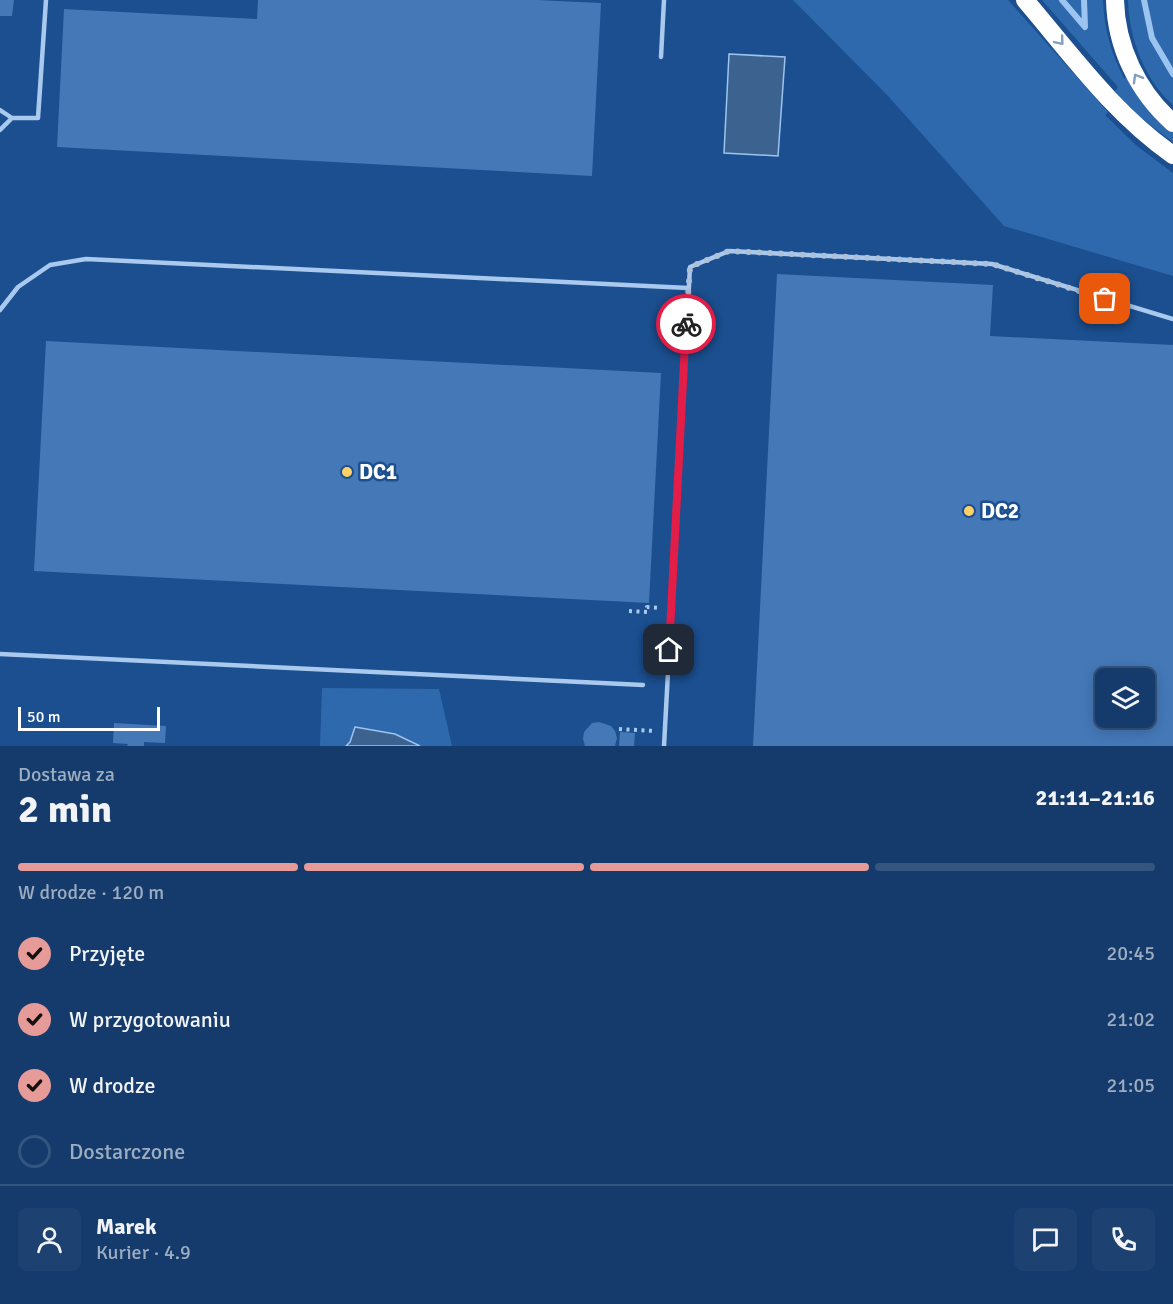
<!DOCTYPE html>
<html lang="pl">
<head>
<meta charset="utf-8">
<style>
  body { margin:0; font-family:Signika,sans-serif; background:#1d4271; color:#f1f3f6; height:100vh; display:flex; flex-direction:column; font-size:22px; white-space:nowrap }
  * { box-sizing:border-box; margin:0 }
  p { font-size:20px; color:#9dadc1 }
  .icon { flex:none; width:33px; height:33px; fill:none; stroke:currentColor; stroke-width:2; stroke-linecap:round; stroke-linejoin:round }
  .map { position:relative; height:746px; overflow:hidden }
  .panel { display:flex; flex-direction:column; background:#143b6b; flex:1 }
  .panel>* { flex:none }
  .fabs { position:absolute; left:1095px; top:668px; display:grid; gap:12px }
  .fabs a { display:grid; place-items:center; width:60px; height:60px; border-radius:9px; background:#143b6b; box-shadow:0 3px 15px #0003,0 0 0 2px #33557e; font-size:30px }
  .scale { position:absolute; left:18px; bottom:15px; width:142px; box-sizing:border-box; padding-left:6px; border:3px solid #fff; border-top:0; font-size:16px; line-height:21px; white-space:nowrap; color:#fff; -webkit-text-stroke:4px #1b4f8f; paint-order:stroke }
  .pin { position:absolute; display:grid; place-items:center; width:51px; height:51px; color:#fff; margin:-26px; border-radius:12px; box-shadow:0 3px 9px #0006 }
  .courier { position:absolute; display:grid; place-items:center; width:60px; height:60px; margin:-30px; border:4px solid #e11d48; border-radius:50%; background:#fff; color:#222; box-shadow:0 2px 8px #0007 }
  .summary em { font-style:normal; font-weight:700 }
  .summary div { display:flex; flex-direction:column-reverse }
  .summary { display:flex; align-items:center; justify-content:space-between; height:102px; padding:0 18px }
  h1 { font-size:39px; font-weight:700; line-height:45px }
  .bar { display:grid; grid-template-columns:repeat(4,1fr); gap:9px 6px; align-content:center; height:72px; padding:0 18px }
  .bar i { height:8px; border-radius:4px; background:#33557e }
  .bar .active { background:#e69b98 }
  .bar p { grid-column:span 4 }
  .line { display:flex; align-items:center; gap:15px; padding:0 18px; border-top:2px solid #33557e }
  .line div { flex:1 }
  .round { display:grid; place-items:center; flex:none; width:63px; height:63px; border-radius:9px; background:#1d4271 }
  ol { padding:0 18px; list-style:none }
  li { display:flex; align-items:center; gap:18px; height:66px }
  li p { margin-inline-start:auto }
  li .icon { padding:6px; border-radius:50%; background:#e69b98; color:#111; stroke-width:4 }
  li:last-child { color:#9dadc1 }
  li i { width:33px; height:33px; border:3px solid #33557e; border-radius:50% }
  .map>svg:first-child { display:block }
  .green { fill:#2e69ad }
  .water { fill:#3c6290; stroke:#9cc4f0; stroke-width:1.5 }
  .lines { fill:none; stroke-linecap:round; stroke-linejoin:round }
  .stream { stroke:#9cc4f0; stroke-width:6 }
  .building { fill:#4478b7; fill-rule:evenodd }
  .path { stroke:#a9c9ee; stroke-width:4; stroke-dasharray:3 4.5; stroke-linecap:butt }
  .lane { stroke:#a9c9ee; stroke-width:4.5 }
  .highway { stroke:#fff; stroke-width:18 }
  .oneway { stroke:#829ec1 }
  .done { stroke:#afc1d8; stroke-width:6; stroke-dasharray:0 10.8 }
  .route { stroke:#e11d48; stroke-width:8 }
  .poi-dot { fill:#ffd166; stroke:#1b4f8f; stroke-width:2 }
  .labels { text-anchor:middle; stroke-width:5; stroke-linejoin:round; paint-order:stroke }
  .poi-label { font-size:21px; font-weight:bold; fill:#fff; stroke:#1b4f8f; text-anchor:start }
</style>
</head>
<body>
<div class="map">
<svg width="1173" height="746" viewBox="0 0 1173 746">
  <rect width="100%" height="100%" fill="#1b4f8f"/>
  <path class="green" d="M793,0H1008L1108,112L1105,115L1108,118L1137,146L1173,173V276L1004,226L888,96Z
    M1042,0H1103C1104,28 1111,54 1124,78L1127,77L1173,131V142C1152,127 1132,111 1115,91L1118,87Z
    M1128,0H1173V105C1144,79 1129,38 1128,0Z
    M322,688L439,689L452,746H420L395,734L355,727L350,742L346,746H320Z"/>
  <path class="water" d="M729,54L785,57L778,156L724,153Z
    M355,727L395,734L420,746H346L350,742Z"/>
  <g class="lines">
    <path class="stream" d="M1062,0L1085,27L1084,0
      M1144,0L1152,38L1173,74"/>
  </g>
  <path class="building" d="M0,0H14L12,16H0Z
    M258,0H537L601,3L592,176L57,147L64,9L257,19Z
    M777,274L993,285L990,336L1173,345V746H753ZM1106,678H1144V717H1106Z
    M46,341L661,373L649,603L34,571Z
    M599,722L611,726L615,731L617,738L615,746H585L583,739L584,732L592,723Z
    M114,723L166,726L165,743L144,742V746H127L128,744L113,743Z
    M620,732L635,733L634,746H619Z"/>
  <g class="lines">
    <path class="path" d="M629,611L647,612V607L661,608
      M619,729L655,731"/>
    <path class="lane" d="M661,57L664,0
      M0,110L12,118H38L46,0
      M0,130L12,118
      M0,310L18,287L50,265L86,259L688,288
      M0,654L643,685
      M664,746L690,267L729,251L992,264L1173,319"/>
    <path class="highway" d="M1025,0C1071,54 1114,114 1173,155
      M1115,0C1116,47 1138,92 1173,123"/>
  </g>
  <defs><path id="oneway-chevron" d="M-2-3.5L2.5 0L-2 3.5" fill="none" stroke-width="1.6" stroke-linecap="round" stroke-linejoin="round" transform="scale(1.5)"/></defs>
  <g class="oneway">
    <use href="#oneway-chevron" transform="translate(1060 41) rotate(50)"/>
    <use href="#oneway-chevron" transform="translate(1137 78) rotate(-120)"/>
  </g>
  <g class="lines">
    <path class="done" d="M686,324L690,267L729,251L992,264L1105,299"/>
    <path class="route" d="M669,650L686,324"/>
  </g>
  <g class="poi-dot">
    <circle cx="347" cy="472" r="6"/>
    <circle cx="969" cy="511" r="6"/>
  </g>
  <g class="labels">
    <g class="poi-label">
      <text x="359" y="479">DC1</text>
      <text x="981" y="518">DC2</text>
    </g>
  </g>
</svg>
<div class="fabs">
<a><svg class="icon" aria-label="layers" viewBox="0 0 24 24"><path d="M12 4l9 5-9 5-9-5zM3 14l9 5 9-5"/></svg></a>
</div>
<div class="scale">50 m</div>
<div class="pin" style="left:1105px;top:299px;background:#ea580c"><svg class="icon" aria-label="bag" viewBox="0 0 24 24"><path d="M5 8h14l-1 12H6zM9 8a3 3 0 0 1 6 0"/></svg></div>
<div class="pin" style="left:669px;top:650px;background:#1f2937"><svg class="icon" aria-label="home" viewBox="0 0 24 24"><path d="M3 11l9-7 9 7M6 9v11h12V9"/></svg></div>
<div class="courier" style="left:686px;top:324px"><svg class="icon" aria-label="bike" viewBox="0 0 24 24"><circle cx="6" cy="16" r="4"/><circle cx="18" cy="16" r="4"/><path d="M6 16l4-8h5l3 8M10 8l3 8H6M13 5h3"/></svg></div>
</div>
<section class="panel">
<div class="summary"><div><h1>2 min</h1><p>Dostawa za</p></div><em>21:11–21:16</em></div>
<div class="bar"><i class="active"></i><i class="active"></i><i class="active"></i><i></i><p>W drodze · 120 m</p></div>
<ol>
<li><svg class="icon" aria-label="check" viewBox="0 0 24 24"><path d="M5 12l5 5 9-10"/></svg>Przyjęte<p>20:45</p></li>
<li><svg class="icon" aria-label="check" viewBox="0 0 24 24"><path d="M5 12l5 5 9-10"/></svg>W przygotowaniu<p>21:02</p></li>
<li><svg class="icon" aria-label="check" viewBox="0 0 24 24"><path d="M5 12l5 5 9-10"/></svg>W drodze<p>21:05</p></li>
<li><i></i>Dostarczone</li>
</ol>
<div class="line" style="height:108px"><a class="round"><svg class="icon" aria-label="person" viewBox="0 0 24 24"><circle cx="12" cy="8" r="4"/><path d="M4 21q1-7 8-7t8 7"/></svg></a><div><b>Marek</b><p>Kurier · 4.9</p></div><a class="round"><svg class="icon" aria-label="chat" viewBox="0 0 24 24"><path d="M4 5h16v11H9l-5 4z"/></svg></a><a class="round"><svg class="icon" aria-label="phone" viewBox="0 0 24 24"><path d="M5 4h4l2 5-3 2q2 4 5 5l2-3 5 2v4C11 20 4 13 5 4z"/></svg></a></div>
</section>
</body>
</html>
